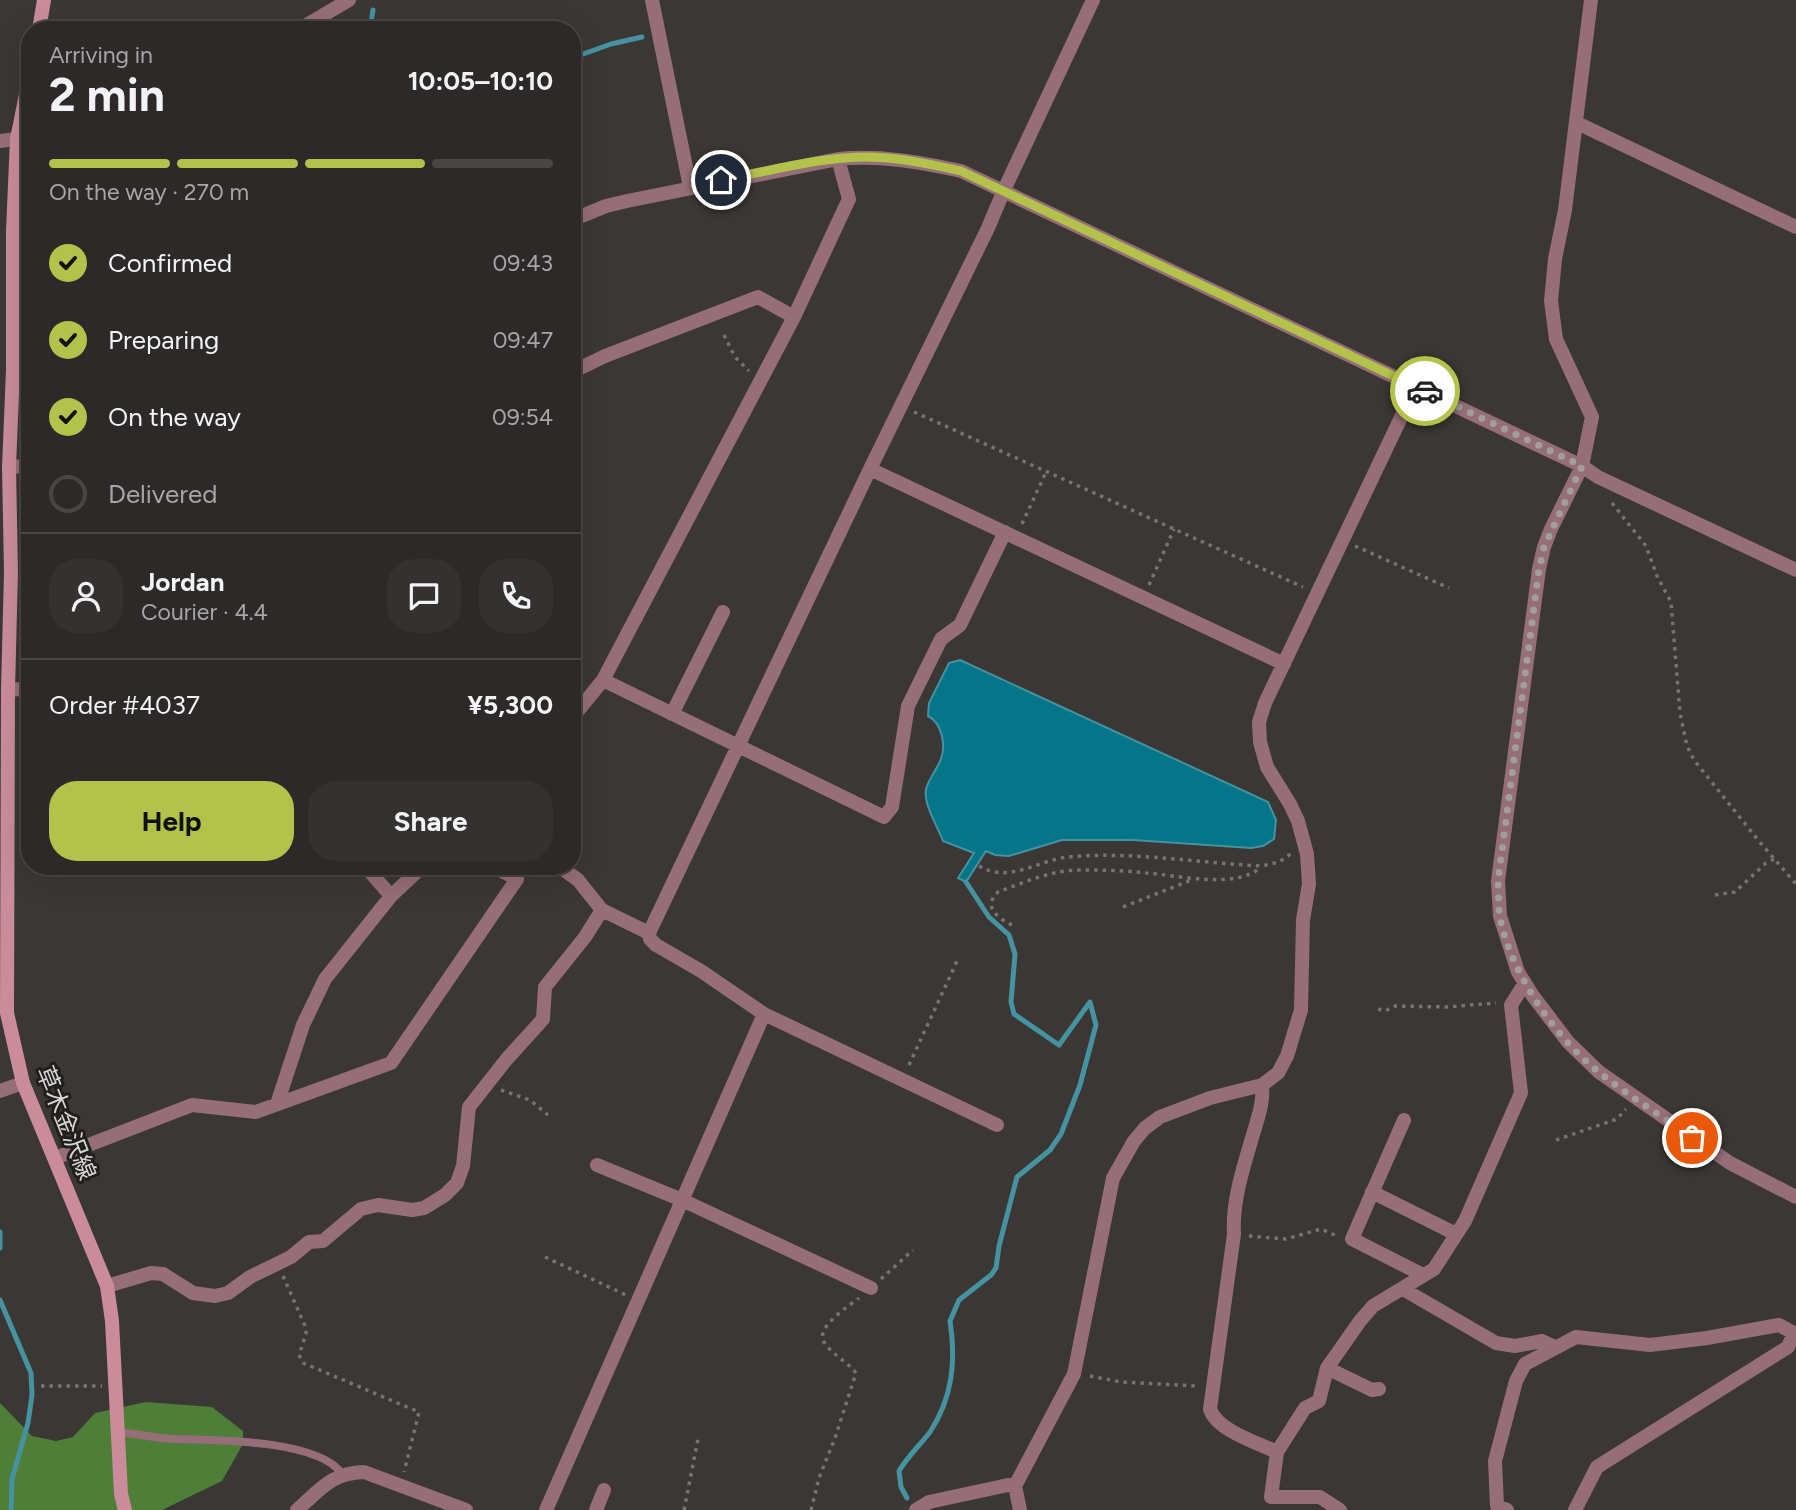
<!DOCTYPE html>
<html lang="en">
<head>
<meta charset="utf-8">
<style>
  body { margin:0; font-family:Figtree,"Noto Sans JP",sans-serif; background:#343130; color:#f1f3f6; height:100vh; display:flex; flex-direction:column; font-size:26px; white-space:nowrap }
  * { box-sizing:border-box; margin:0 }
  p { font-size:23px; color:#a6a6a8 }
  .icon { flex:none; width:38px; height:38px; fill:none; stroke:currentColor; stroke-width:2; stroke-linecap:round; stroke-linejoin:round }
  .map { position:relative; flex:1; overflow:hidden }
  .panel { position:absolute; left:21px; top:21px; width:560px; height:854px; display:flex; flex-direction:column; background:#2c2928; border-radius:28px; box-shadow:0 7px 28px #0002,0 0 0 2px #484545 }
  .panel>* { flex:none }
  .pin { position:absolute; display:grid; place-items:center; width:60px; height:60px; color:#fff; margin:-30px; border:4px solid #fff; border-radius:50%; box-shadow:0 2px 7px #0007 }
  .courier { position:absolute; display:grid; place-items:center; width:70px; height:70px; margin:-35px; border:5px solid #b3c24b; border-radius:50%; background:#fff; color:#222; box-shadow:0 2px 9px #0007 }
  .overview em { font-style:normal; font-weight:700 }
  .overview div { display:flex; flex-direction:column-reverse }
  .overview { display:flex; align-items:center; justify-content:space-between; height:119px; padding:0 28px }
  h1 { font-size:46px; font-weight:700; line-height:52px }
  .bar { display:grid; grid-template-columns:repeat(4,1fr); gap:10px 7px; align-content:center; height:84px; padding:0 28px }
  .bar i { height:9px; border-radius:5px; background:#484545 }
  .bar .current { background:#b3c24b }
  .bar p { grid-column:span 4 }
  .line { display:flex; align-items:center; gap:18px; padding:0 28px; border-top:2px solid #484545 }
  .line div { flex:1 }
  .round { display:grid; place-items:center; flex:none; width:74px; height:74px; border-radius:28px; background:#343130 }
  ol { padding:0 28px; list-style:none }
  li { display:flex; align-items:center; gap:21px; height:77px }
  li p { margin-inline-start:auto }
  li .icon { padding:7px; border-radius:50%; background:#b3c24b; color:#111; stroke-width:4 }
  li:last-child { color:#a6a6a8 }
  li i { width:38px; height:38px; border:4px solid #484545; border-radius:50% }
  .action { display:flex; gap:14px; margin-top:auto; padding:14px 28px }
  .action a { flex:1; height:80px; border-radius:28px; background:#b3c24b; color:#111; font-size:28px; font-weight:700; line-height:80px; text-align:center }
  .action a+a { background:#343130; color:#f1f3f6 }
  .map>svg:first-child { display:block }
  .forest { fill:#4e7e38 }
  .water { fill:#05758a; stroke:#4592a1; stroke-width:2 }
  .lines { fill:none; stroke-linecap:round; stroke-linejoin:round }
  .stream { stroke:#4592a1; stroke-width:5 }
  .path { stroke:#767371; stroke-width:3.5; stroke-dasharray:3.5 5; stroke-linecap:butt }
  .service { stroke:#966e77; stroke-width:8 }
  .minor { stroke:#966e77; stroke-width:14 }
  .tertiary { stroke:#966e77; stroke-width:14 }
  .secondary { stroke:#ca8c9a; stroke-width:14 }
  .done { stroke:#a19f9e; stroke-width:7; stroke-dasharray:0 12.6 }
  .route { stroke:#b3c24b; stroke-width:9 }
  .labels { text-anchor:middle; stroke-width:6; stroke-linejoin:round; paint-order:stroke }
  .street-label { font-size:24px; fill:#d9d7d6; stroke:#201f1e }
</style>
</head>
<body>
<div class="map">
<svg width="1796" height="1510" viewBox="0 0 1796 1510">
  <rect width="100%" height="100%" fill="#3a3735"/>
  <path class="forest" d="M146,1402L212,1407L243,1431V1444L222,1481L162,1510H0V1403L32,1436L56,1441L73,1437L95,1413Z"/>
  <path class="water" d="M960,660L1268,802L1276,820L1274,839L1263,846L1251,848L1133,840H1062L1009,856L995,855L986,851L966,882L958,878L974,853L943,841C938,827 923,804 926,789C929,779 937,769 941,759C946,745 942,723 928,716L929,703L949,663Z"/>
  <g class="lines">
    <path class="stream" d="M370,30L373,10
      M572,58L611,44L642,37
      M0,1232V1248
      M0,1300L31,1373L32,1395L28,1423L12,1479L11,1510
      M907,1498L901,1487L899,1471C908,1456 920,1445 930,1432C953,1397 956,1360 950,1321L959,1300L991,1275L996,1268L999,1246L1017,1177L1050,1150L1061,1134L1080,1085L1096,1025L1090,1002L1059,1045L1014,1014L1011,1002L1015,954L1009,935L989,917L966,882"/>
    <path class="path" d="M724,335L735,357L749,371
      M914,412L1303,587
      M1612,503L1646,546L1657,576L1671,602L1680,713L1687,746L1694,760L1758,840L1796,884
      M1022,524L1046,472
      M1355,546L1449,588
      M1149,585L1174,529
      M979,866C1009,884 1038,860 1068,857C1131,851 1198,863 1262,866L1279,862L1292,853
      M531,871L539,866
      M1715,895L1735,892L1766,863L1774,859
      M1123,907L1194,879
      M1012,925C998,918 982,907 998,892C1022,883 1050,871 1076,870C1099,870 1123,870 1146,873C1177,875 1236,890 1261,867
      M1378,1009L1385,1011L1395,1006L1446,1007L1496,1003
      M909,1065L958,959
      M501,1090L530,1100L548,1115
      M1556,1140L1617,1119L1626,1109
      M1249,1236L1286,1239L1321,1229L1337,1236
      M545,1257L626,1295
      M283,1276L306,1328V1334L299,1355L303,1363L419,1412L404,1472
      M881,1279L913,1250
      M1090,1376L1121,1382L1197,1386
      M41,1386H102
      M684,1510L698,1439
      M811,1510L819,1478L835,1438L856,1373C847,1361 831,1354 824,1342C815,1327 849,1306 859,1298"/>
    <path class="service" d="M119,1432C137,1434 155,1438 173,1439C212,1440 319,1439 342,1474"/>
    <path class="minor" d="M652,0L690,187
      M1591,0L1565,210L1555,259L1551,301L1556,339L1592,417L1582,466L1551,529L1544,547L1539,569L1498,881L1500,916L1518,972L1533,996L1568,1042L1599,1072L1730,1163L1796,1197
      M1577,123L1796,227
      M838,159L849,199L794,317L603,680L884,817L892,807L908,706L941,639L960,625L1005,532
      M572,220L606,206L627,201L838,159C881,155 919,162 961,171L1582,466L1598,477L1796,570
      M572,372L605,356L758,297L794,317
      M9,467L30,466
      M870,469L1284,664
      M8,690L21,689L30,685
      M672,714L723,612
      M572,718L603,680
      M365,866L391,896L423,866
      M559,866L578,880L602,910
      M764,1014L997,1125
      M1262,1085C1264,1104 1257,1120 1252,1138C1243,1169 1232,1202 1234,1234L1210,1409C1216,1430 1258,1443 1277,1452
      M0,1091L23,1083
      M277,1104L303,1025L325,979L391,896
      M1404,1120L1352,1239L1423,1275
      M55,1158L192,1105L256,1112L391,1063L517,879L493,866
      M597,1165L682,1200L871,1288
      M1372,1192L1456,1234
      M107,1286L151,1273L163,1274L193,1293L215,1296L228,1293L250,1277L291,1257L309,1242L323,1241L361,1209L378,1205L412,1210L424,1208L445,1195L457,1183L463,1166L469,1107L506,1060L543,1019L545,987L585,937L602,910L649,933
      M1403,1289L1496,1343L1515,1346L1542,1341L1555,1347
      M1327,1368L1372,1390L1379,1389
      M297,1510C321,1489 331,1473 364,1472L466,1510
      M546,1510L764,1014L701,971L656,945L650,939L649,933L870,469L988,228L1004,190L1093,0
      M596,1510L604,1490
      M916,1510L929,1502L1008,1485L1015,1486
      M1020,1510L1015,1486L1074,1374L1113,1178L1134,1141L1145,1128L1160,1117L1210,1098L1262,1085L1278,1073L1287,1056L1301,1010L1303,920L1309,884L1307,854L1298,821L1290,804L1267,767L1260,742L1259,722L1265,703L1416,386
      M1340,1510L1320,1497H1271L1277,1452L1305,1408L1319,1401L1327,1368L1360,1321L1373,1306L1434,1269L1465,1221L1521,1093L1511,1005L1525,983
      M1507,1510L1497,1506L1495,1461L1516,1381L1525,1364L1576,1337L1650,1345L1707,1338L1779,1325L1794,1333L1788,1347L1597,1467L1575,1510"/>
    <path class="tertiary" d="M298,30L349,0
      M0,141L30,137"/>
    <path class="secondary" d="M39,30L44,0
      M30,75L17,139L13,231V370L9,467L11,572L8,690L7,1013L23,1083L107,1286L112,1321L121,1494L125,1510"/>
  </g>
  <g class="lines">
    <path class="done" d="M1425,391L1582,466L1544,547L1539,569L1498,881C1499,893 1498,906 1500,918C1511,973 1556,1039 1600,1073C1629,1096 1662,1116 1692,1138"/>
    <path class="route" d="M721,180C766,172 819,157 865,157C898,157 929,164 961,171L1425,391"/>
  </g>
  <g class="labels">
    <g class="street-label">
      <text transform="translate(66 1123) rotate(68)" y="8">草木金沢線</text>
    </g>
  </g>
</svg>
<div class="pin" style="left:1692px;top:1138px;background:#ea580c"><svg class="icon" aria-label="bag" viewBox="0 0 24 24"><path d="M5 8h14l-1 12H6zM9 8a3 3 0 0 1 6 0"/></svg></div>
<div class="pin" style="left:721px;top:180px;background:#1f2937"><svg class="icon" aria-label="home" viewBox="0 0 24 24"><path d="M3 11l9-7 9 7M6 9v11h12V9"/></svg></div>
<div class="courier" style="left:1425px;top:391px"><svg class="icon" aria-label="car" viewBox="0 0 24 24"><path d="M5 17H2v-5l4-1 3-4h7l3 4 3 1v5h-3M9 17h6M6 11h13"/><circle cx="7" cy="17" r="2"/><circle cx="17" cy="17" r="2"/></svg></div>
<section class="panel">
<div class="overview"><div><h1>2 min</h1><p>Arriving in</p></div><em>10:05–10:10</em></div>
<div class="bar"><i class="current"></i><i class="current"></i><i class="current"></i><i></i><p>On the way · 270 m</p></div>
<ol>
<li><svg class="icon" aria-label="check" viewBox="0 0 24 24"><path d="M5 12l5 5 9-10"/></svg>Confirmed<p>09:43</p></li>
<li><svg class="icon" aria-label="check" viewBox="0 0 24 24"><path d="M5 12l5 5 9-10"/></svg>Preparing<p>09:47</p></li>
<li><svg class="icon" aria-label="check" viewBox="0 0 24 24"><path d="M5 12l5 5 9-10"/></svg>On the way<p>09:54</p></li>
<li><i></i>Delivered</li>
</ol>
<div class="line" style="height:126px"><a class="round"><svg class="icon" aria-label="person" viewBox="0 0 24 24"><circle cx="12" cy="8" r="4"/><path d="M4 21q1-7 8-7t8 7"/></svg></a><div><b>Jordan</b><p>Courier · 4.4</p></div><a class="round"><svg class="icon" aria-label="chat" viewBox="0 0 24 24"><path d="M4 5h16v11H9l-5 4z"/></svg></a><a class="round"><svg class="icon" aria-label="phone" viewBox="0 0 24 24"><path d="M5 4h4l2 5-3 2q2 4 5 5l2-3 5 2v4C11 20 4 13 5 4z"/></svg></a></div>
<div class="line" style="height:91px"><div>Order #4037</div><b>¥5,300</b></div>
<div class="action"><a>Help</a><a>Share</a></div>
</section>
</div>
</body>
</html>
